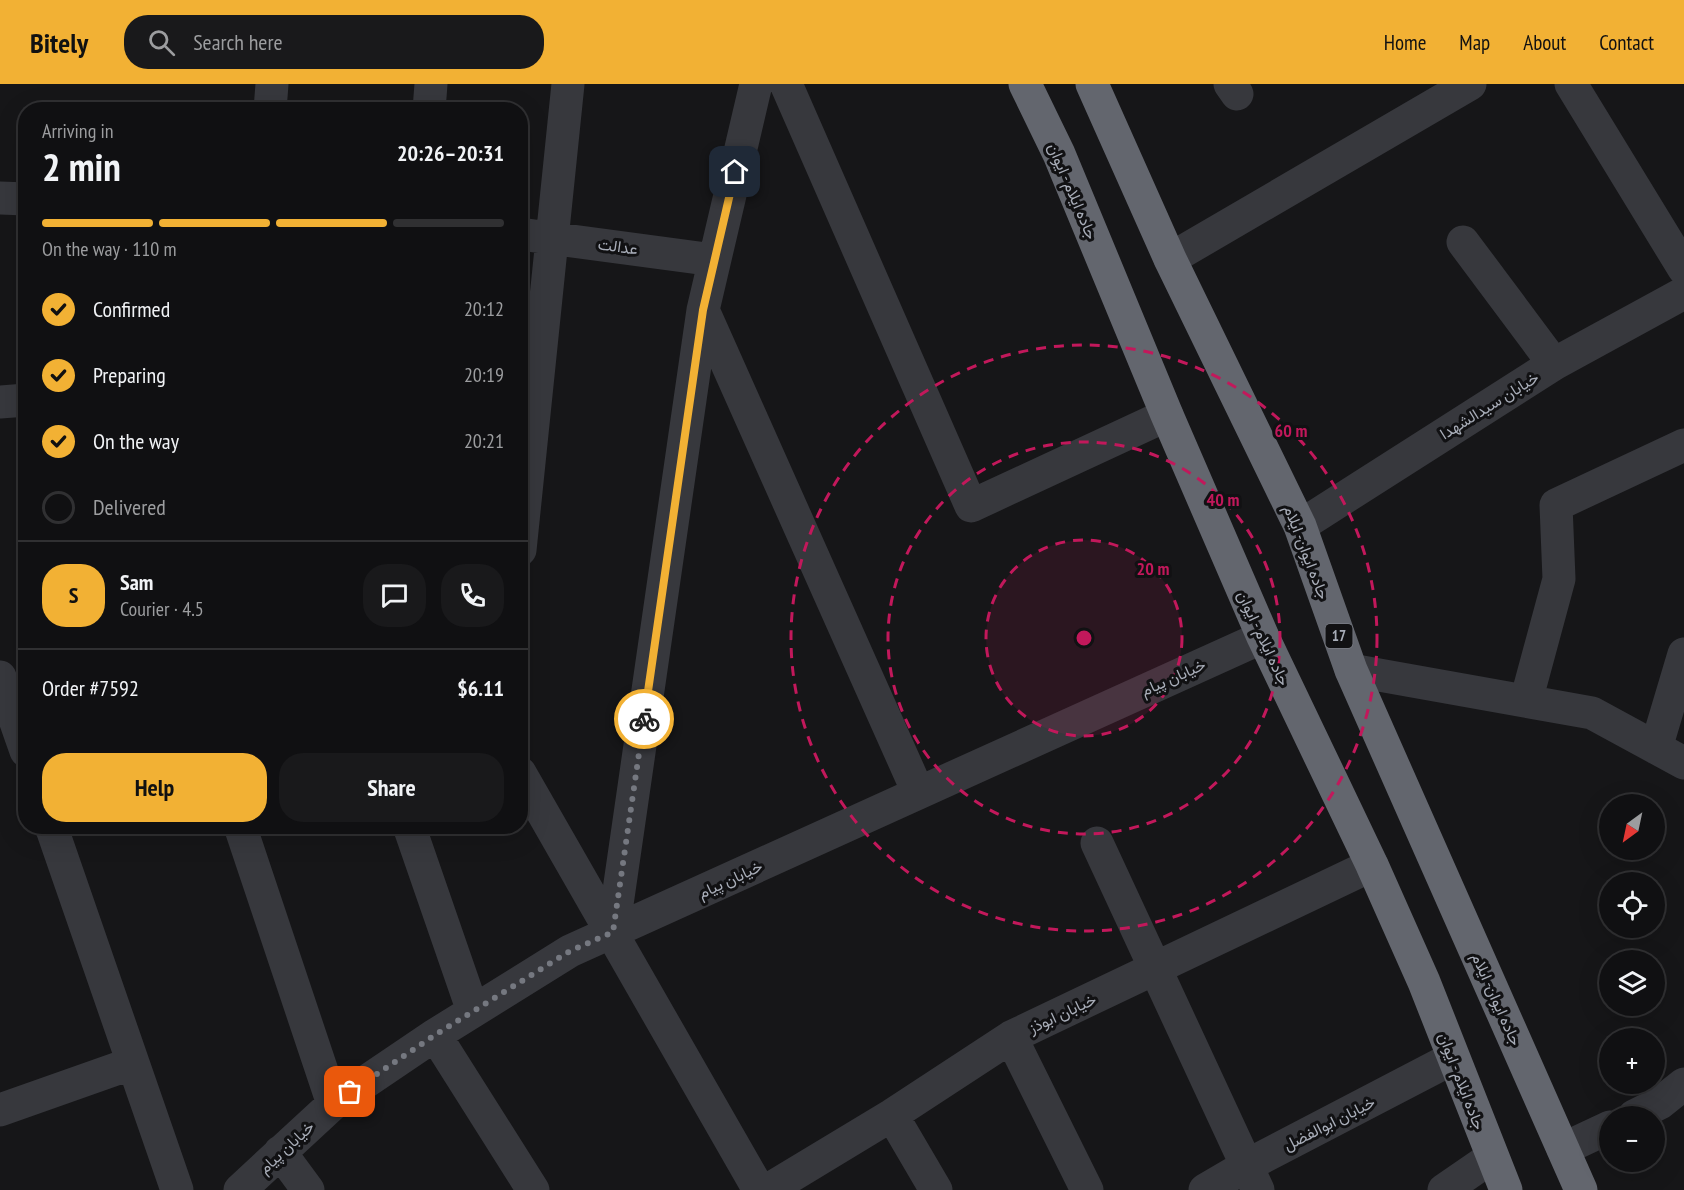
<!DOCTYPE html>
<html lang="en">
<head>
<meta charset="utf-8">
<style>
  body { margin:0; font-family:"PT Sans Narrow",Vazirmatn,sans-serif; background:#19191b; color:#f1f3f6; height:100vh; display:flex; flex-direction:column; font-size:22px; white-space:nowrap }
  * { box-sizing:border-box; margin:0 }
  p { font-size:20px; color:#9c9d9f }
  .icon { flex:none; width:33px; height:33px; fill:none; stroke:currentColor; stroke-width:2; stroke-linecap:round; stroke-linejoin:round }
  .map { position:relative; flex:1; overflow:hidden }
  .side { position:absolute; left:18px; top:18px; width:510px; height:732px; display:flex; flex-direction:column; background:#101012; border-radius:24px; box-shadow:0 6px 24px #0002,0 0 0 2px #303032 }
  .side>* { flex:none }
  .needle { width:39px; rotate:213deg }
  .tools { position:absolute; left:1599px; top:710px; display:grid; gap:12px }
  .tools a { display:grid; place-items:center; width:66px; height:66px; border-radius:50%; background:#101012; box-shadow:0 6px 24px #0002,0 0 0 2px #303032; font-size:30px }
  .pin { position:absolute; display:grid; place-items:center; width:51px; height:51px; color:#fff; margin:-26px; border-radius:12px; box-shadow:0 3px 9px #0006 }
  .courier { position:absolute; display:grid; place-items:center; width:60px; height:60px; margin:-30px; border:4px solid #f2b134; border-radius:50%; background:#fff; color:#222; box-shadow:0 2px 8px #0007 }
  .head em { font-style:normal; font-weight:700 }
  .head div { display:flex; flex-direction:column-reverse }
  .head { display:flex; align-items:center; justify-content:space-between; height:102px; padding:0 24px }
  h1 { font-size:39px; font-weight:700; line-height:45px }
  .bar { display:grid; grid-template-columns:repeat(4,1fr); gap:9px 6px; align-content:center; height:72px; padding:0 24px }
  .bar i { height:8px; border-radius:4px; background:#303032 }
  .bar .selected { background:#f2b134 }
  .bar p { grid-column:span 4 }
  .line { display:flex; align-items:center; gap:15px; padding:0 24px; border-top:2px solid #303032 }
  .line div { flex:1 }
  .round { display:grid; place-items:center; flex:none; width:63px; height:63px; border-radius:24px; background:#19191b }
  ol { padding:0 24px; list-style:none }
  li { display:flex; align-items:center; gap:18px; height:66px }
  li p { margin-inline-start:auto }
  li .icon { padding:6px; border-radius:50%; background:#f2b134; color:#111; stroke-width:4 }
  li:last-child { color:#9c9d9f }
  li i { width:33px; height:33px; border:3px solid #303032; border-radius:50% }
  .cta { display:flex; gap:12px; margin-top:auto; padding:12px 24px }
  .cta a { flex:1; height:69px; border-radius:24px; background:#f2b134; color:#111; font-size:24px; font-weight:700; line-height:69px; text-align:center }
  .cta a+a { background:#19191b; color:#f1f3f6 }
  header { display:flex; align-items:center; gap:36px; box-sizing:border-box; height:84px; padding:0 30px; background:#f2b134; color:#111 }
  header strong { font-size:28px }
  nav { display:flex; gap:33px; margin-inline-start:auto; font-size:21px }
  .search { width:420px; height:54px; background:#19191b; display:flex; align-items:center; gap:15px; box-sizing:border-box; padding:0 21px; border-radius:24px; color:#9c9d9f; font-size:22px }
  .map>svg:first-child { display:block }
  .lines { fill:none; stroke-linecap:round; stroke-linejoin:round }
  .minor { stroke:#37383d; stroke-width:33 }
  .highway { stroke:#63666e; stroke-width:33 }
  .done { stroke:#757880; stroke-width:6; stroke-dasharray:0 10.8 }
  .route { stroke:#f2b134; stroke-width:8 }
  .ring { fill:none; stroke:#c2185b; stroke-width:3; stroke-dasharray:10 8 }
  .labels { text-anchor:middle; stroke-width:6; stroke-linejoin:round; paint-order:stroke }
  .shield { fill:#111113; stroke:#7b7e86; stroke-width:1.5 }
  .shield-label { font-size:15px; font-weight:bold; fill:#a8adb8 }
  .street-label { font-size:16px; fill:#a8adb8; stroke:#111113 }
  .centre { fill:#c2185b; stroke:#111113; stroke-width:3 }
  .ring-label { font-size:18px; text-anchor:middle; font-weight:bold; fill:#c2185b; stroke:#111113; stroke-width:6; stroke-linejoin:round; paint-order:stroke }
</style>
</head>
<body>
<header>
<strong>Bitely</strong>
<div class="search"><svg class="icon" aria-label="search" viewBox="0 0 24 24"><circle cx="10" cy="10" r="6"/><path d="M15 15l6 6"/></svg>Search here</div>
<nav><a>Home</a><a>Map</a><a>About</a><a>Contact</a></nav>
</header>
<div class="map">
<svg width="1684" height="1106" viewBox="0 0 1684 1106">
  <rect width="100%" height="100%" fill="#161618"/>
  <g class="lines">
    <path class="minor" d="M786,0L971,422L1167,331
      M1230,0L1237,10
      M1571,0L1684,185
      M270,26L272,0
      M429,26L431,0
      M0,114L26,115
      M520,150L714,176
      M1463,158L1554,280
      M1170,175L1470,0
      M703,226L918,708
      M0,318L26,316
      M1300,442L1554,280L1684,209
      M520,466L568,0
      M1351,586L1592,629L1684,679
      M0,593L26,667
      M1526,617L1559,495L1556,421L1684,361
      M1656,664L1684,570
      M520,689L759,1106
      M51,742L177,1106
      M240,742L333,1020
      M409,742L473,927
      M1097,759L1258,1106
      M613,848L703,226L756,0
      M435,951L533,1106
      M1011,953L1087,1106
      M0,1026L133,979
      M892,1031L936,1106
      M1634,1032L1660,1019L1684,1000
      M1563,1065L1610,1043
      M280,1068L308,1106
      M240,1106L333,1020L435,951L570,867L1263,553
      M768,1106L892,1031L1011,953L1372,781
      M1205,1106L1246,1082L1453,974
      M1444,1106L1492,1073"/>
    <path class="highway" d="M1025,0L1059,70L1167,331L1263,553L1372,781L1424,898L1506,1106
      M1092,0L1170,175L1300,442L1351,586L1581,1106"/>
  </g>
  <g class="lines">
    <path class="done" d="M350,1008L435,951L570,867L613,848L644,635"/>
    <path class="route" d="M644,635L703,226L735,88"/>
  </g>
  <circle cx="1084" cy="554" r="98" fill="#c2185b" fill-opacity=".12"/>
  <g class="ring">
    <circle cx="1084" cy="554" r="98"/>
    <circle cx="1084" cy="554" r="196"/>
    <circle cx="1084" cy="554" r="293"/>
  </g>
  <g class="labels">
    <rect class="shield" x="1325.5" y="540" width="27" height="24" rx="4.5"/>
    <g class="shield-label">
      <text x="1339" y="557">17</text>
    </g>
    <g class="street-label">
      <text transform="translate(1073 107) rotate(67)" y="6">جاده ایلام - ایوان</text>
      <text transform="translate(618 162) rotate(8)" y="6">عدالت</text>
      <text transform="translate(1489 321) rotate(-32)" y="6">خیابان سیدالشهدا</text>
      <text transform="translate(1307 468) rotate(69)" y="6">جاده ایوان- ایلام</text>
      <text transform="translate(1264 554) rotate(65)" y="6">جاده ایلام - ایوان</text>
      <text transform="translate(1173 593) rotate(-24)" y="6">خیابان پیام</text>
      <text transform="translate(730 795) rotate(-25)" y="6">خیابان پیام</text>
      <text transform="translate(1497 915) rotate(66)" y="6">جاده ایوان- ایلام</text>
      <text transform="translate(1062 929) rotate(-25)" y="6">خیابان ابوذز</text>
      <text transform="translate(1462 997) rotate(69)" y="6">جاده ایلام - ایوان</text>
      <text transform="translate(1329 1039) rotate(-27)" y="6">خیابان ابوالفضل</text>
      <text transform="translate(286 1063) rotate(-43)" y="6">خیابان پیام</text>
    </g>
  </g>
  <circle cx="1084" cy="554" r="9" class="centre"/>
  <g class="ring-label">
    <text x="1291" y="353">60 m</text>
    <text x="1223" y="422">40 m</text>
    <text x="1153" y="491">20 m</text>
  </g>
</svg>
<div class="tools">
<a><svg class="needle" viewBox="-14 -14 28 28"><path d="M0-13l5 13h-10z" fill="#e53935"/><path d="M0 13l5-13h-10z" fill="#9c9d9f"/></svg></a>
<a><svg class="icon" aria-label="locate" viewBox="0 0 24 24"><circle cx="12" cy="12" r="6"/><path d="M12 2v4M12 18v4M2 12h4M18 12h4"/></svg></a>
<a><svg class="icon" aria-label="layers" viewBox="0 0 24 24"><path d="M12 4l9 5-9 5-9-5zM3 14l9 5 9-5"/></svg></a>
<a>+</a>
<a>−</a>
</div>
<div class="pin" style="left:350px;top:1008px;background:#ea580c"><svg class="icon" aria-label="bag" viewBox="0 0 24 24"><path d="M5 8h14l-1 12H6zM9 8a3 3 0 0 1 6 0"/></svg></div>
<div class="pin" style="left:735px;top:88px;background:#1f2937"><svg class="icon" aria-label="home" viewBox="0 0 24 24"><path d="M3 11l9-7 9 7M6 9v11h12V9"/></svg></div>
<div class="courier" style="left:644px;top:635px"><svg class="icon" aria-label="bike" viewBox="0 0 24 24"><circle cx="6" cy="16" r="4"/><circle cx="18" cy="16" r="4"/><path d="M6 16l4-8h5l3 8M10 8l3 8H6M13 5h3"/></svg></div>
<section class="side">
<div class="head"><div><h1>2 min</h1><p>Arriving in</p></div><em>20:26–20:31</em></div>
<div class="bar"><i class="selected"></i><i class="selected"></i><i class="selected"></i><i></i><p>On the way · 110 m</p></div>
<ol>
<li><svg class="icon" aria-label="check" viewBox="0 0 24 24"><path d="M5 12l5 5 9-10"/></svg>Confirmed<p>20:12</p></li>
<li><svg class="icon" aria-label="check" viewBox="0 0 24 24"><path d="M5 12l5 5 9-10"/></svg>Preparing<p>20:19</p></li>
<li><svg class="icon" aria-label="check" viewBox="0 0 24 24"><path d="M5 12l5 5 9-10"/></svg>On the way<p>20:21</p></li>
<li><i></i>Delivered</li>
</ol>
<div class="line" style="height:108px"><b class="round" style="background:#f2b134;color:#111">S</b><div><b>Sam</b><p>Courier · 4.5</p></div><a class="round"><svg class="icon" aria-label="chat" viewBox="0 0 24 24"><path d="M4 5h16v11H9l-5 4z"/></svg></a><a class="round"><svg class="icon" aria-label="phone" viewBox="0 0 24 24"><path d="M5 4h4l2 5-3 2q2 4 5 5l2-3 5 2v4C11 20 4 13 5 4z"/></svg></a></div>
<div class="line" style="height:78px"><div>Order #7592</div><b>$6.11</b></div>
<div class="cta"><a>Help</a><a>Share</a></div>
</section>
</div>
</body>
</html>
